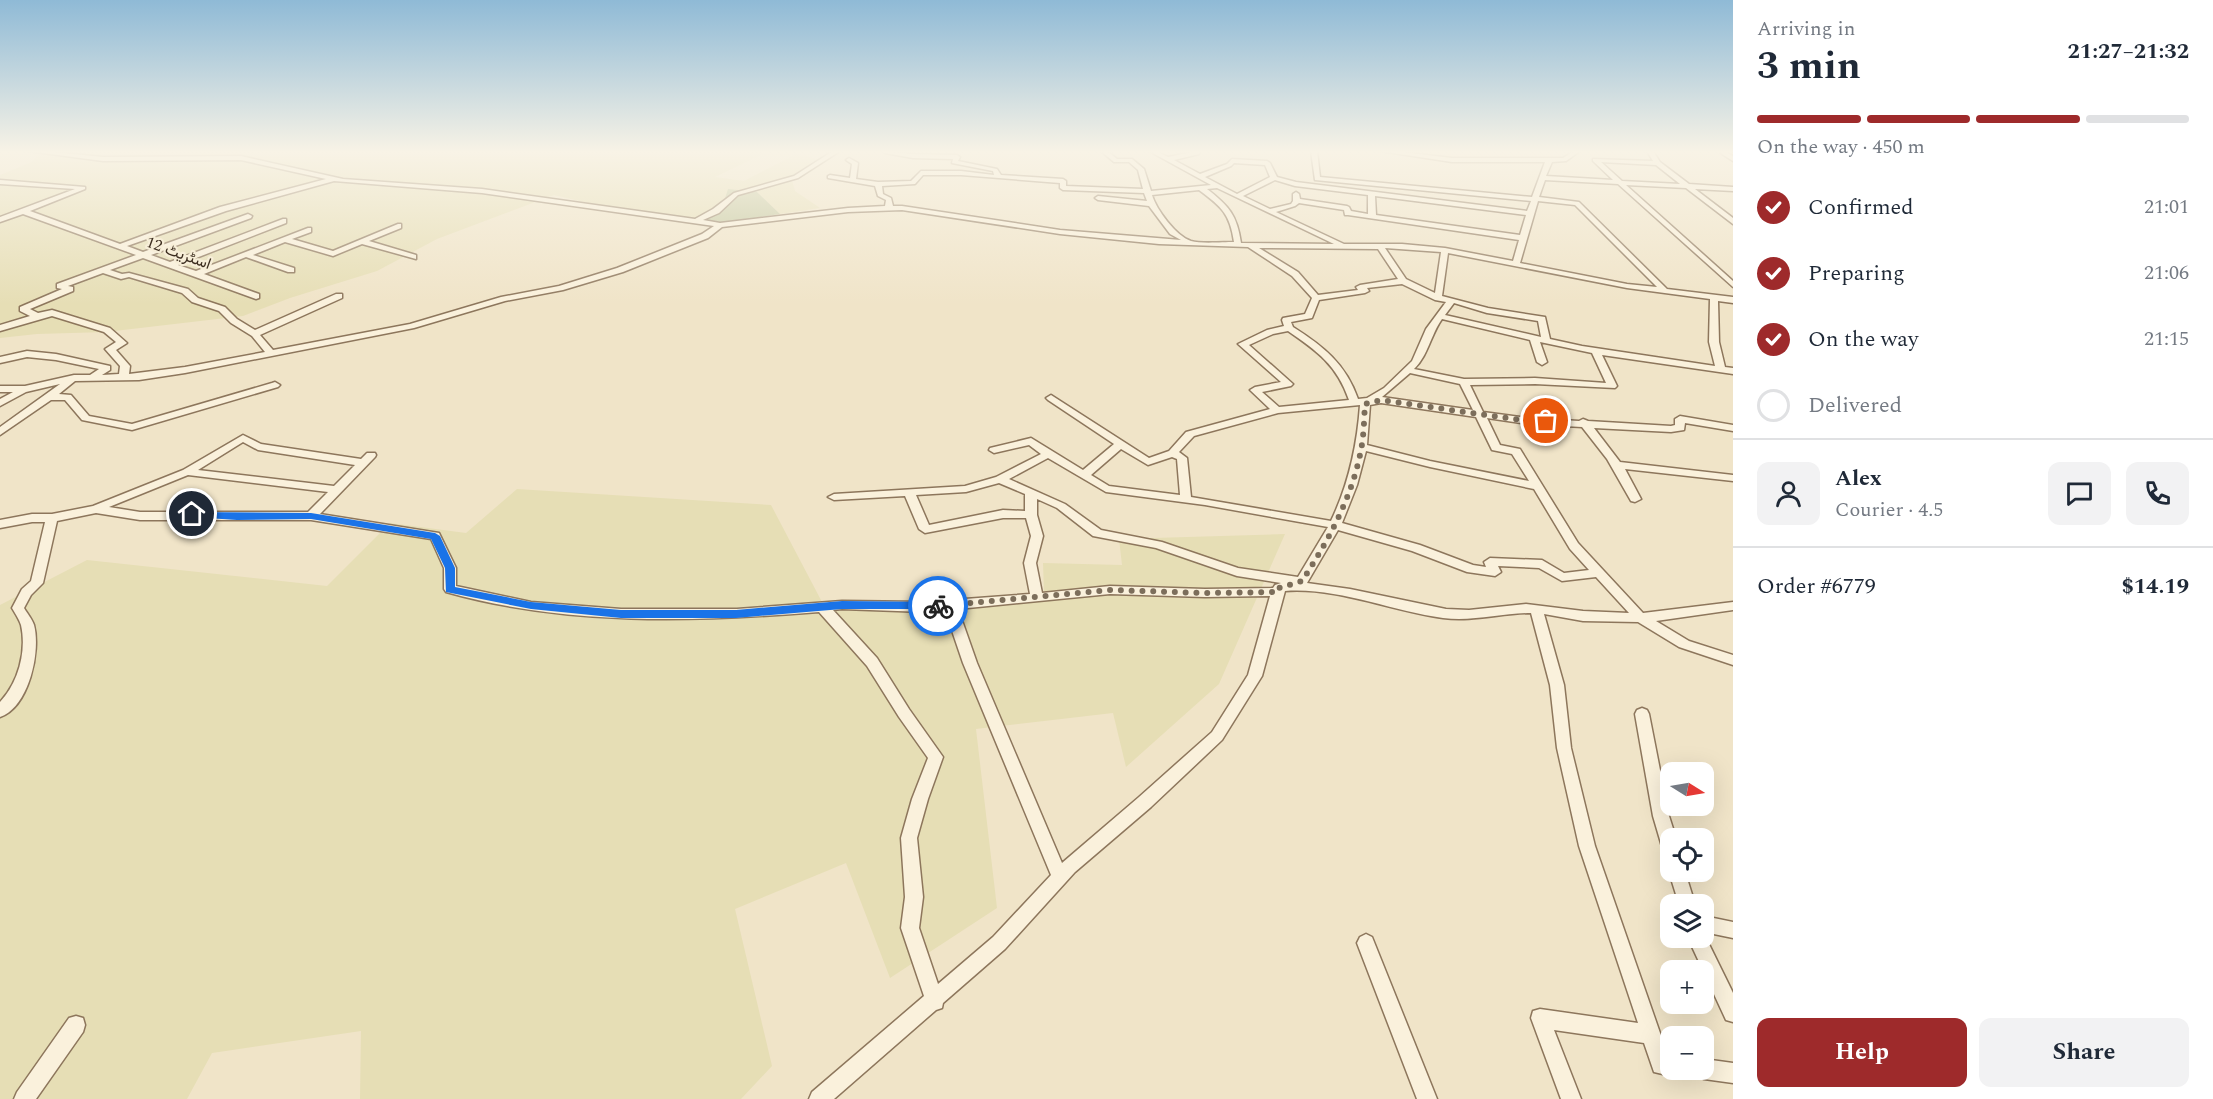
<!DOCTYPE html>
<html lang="en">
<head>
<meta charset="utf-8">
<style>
  body { margin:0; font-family:Spectral,Vazirmatn,serif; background:#f2f2f3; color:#1f2937; height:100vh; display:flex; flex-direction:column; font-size:22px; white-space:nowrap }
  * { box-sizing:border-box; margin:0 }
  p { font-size:20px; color:#747a83 }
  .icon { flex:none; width:33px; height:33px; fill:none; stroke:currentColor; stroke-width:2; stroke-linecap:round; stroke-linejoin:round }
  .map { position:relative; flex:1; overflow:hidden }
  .side { display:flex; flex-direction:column; background:#fff; width:480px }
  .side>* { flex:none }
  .needle { width:39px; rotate:101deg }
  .controls { position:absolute; left:1660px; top:762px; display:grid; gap:12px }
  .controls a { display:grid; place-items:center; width:54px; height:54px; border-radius:12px; background:#fff; box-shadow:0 6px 24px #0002; font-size:30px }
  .pin { position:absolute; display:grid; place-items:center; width:51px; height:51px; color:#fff; margin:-26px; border:3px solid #fff; border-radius:50%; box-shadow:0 2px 6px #0007 }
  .courier { position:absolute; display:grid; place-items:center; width:60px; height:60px; margin:-30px; border:4px solid #1a73e8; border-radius:50%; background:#fff; color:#222; box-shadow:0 2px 8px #0007 }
  .overview em { font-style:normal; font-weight:700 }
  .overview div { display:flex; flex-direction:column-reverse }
  .overview { display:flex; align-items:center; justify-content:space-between; height:102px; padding:0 24px }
  h1 { font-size:39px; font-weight:700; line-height:45px }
  .bar { display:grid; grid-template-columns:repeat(4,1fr); gap:9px 6px; align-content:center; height:72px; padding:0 24px }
  .bar i { height:8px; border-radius:4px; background:#e0e1e3 }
  .bar .on { background:#9e2a2b }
  .bar p { grid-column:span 4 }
  .line { display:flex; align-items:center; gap:15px; padding:0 24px; border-top:2px solid #e0e1e3 }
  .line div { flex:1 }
  .round { display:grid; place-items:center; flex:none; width:63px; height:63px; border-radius:12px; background:#f2f2f3 }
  ol { padding:0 24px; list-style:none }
  li { display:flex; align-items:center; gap:18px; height:66px }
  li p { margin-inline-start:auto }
  li .icon { padding:6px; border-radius:50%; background:#9e2a2b; color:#fff; stroke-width:4 }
  li:last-child { color:#747a83 }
  li i { width:33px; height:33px; border:3px solid #e0e1e3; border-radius:50% }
  .cta { display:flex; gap:12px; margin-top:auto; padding:12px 24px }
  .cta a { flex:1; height:69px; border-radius:12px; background:#9e2a2b; color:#fff; font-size:24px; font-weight:700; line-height:69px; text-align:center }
  .cta a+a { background:#f2f2f3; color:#1f2937 }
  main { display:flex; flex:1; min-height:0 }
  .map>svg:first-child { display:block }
  .farmland { fill:#e6deb5 }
  .cemetery { fill:#bfc49a }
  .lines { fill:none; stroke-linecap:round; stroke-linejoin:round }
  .minor-casing { stroke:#8d765c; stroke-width:3 }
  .minor { fill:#faf1dc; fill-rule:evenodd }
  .route { fill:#1a73e8 }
  .done { stroke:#7c6e5b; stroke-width:6; stroke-dasharray:0 10.8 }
  .labels { text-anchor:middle; stroke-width:4.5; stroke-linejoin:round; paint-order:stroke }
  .far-street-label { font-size:16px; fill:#3d2e20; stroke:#f7eed8 }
</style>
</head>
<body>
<main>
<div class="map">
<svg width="1733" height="1099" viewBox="0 0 1733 1099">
  <rect width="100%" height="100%" fill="#f0e4c8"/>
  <path class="farmland" d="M41,151H769L715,177L744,181L796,154L817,159L791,177L795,191L820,208L780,214L757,192L721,211L693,218L618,210L554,195L437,239L377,271L290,298L243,316L106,332L37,334L0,338V175L32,162Z
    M517,489L771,505L822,602L975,600L1044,591L1043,563L1122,565L1119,539L1285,534L1219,684L1126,767L1113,713L976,729L997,908L890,978L846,863L735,909L772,1066L741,1099H360L361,1031L212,1053L187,1099H0V605L87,560L327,586L390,523L466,533Z"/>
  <path class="cemetery" d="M728,189L757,192L780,214L723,223L693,218L721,211Z"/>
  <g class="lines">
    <g class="minor-casing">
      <path id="minor" d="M28,151H44L103,157L241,156L343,179L482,189L695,219L713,209L734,193L794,176L833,151H840L798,178L738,195L719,213L703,220L720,223L848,208L885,206L886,200L878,196L875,186L828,178V176L830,175L850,178L852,164L846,160L849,158L858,163L856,179L878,182L911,181L921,171H961L994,175L993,171L952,163L953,159L913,158L885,153L882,151L913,154L957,155L960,157L958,161L997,169L1001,175L1063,179L1066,181V186L1143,189L1138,170L1129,162H1114L1101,151H1107L1117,159H1132L1144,169L1151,191L1211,185L1149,151H1156L1168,157L1197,151L1199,152V154L1174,160L1200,174L1227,164L1232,159L1267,161L1270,163L1277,177L1296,182L1527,211L1531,201L1315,180L1311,151H1317L1320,177L1532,197L1545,162H1452L1380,151H1394L1452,158H1563L1574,151H1580L1566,161L1552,162L1546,176L1613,180L1593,161V159L1653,161L1647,151H1653L1660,162L1689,184L1733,187V191L1695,189L1733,218V224L1686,188L1626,185L1733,281V287L1618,184L1545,180L1539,197L1579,202L1667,289L1733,297V303L1718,301L1719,342L1725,367L1733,368V374L1602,355L1617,386L1615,388L1535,384L1470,385L1483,412L1528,418L1579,421L1583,419L1588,421L1671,426L1675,425V419L1680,416L1733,425V431L1685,423L1684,430L1671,432L1594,428L1620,462L1733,475V481L1625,469L1641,499L1635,502L1631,501L1607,459L1582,427L1528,424L1487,418L1500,445L1520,449L1578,543L1643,613L1733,602V610L1656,621L1689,641L1733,655V665L1679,647L1638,622L1583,621L1544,614L1564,685L1571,748L1595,846L1668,1056H1671V1070H1679L1678,1073L1671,1076L1654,1072L1644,1043L1554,1030L1581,1099H1561L1531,1018L1533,1011L1540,1009L1638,1023L1579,846L1557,748L1550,685L1531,613C1502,613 1472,622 1443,618C1391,611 1337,587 1285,591L1262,676L1222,740L1151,807L1075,872L1005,949L943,1003L942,1008L936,1010L834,1099H809L812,1092L924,996L901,928L905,897L901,838L912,799L928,758L899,717L867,666L819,612C695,622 566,626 446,592L444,589V568L431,539L311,520H140L96,513L57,521L43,583L31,595L24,608C27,613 32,619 34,625C41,651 29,707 0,717V702C18,683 27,652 21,625C19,619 15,613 12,608L22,589L31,581L45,522H32L0,528V520L32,514H52L93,506L183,470L243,435L261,444L361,459L367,453H375L376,455L375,457L320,514L439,533L456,568V586L531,602L621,609H737L842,601L925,602L1030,594L1024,563L1031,536L1026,518H1003L925,533L919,529L905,496L834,500L828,497L834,494L965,486L996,477L1041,454L1029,445L994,453L989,450L990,448L1031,438L1083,470L1114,444L1048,400L1046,398L1051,395L1149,458L1169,451L1186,432L1270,409L1250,390L1255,387L1281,382L1238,344L1267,330L1284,326L1282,320L1283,318L1305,314L1312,298L1292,276L1248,247L1159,244L1060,234L902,210L848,212L722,227L708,238L623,272L563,290L505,301L414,328L185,373L139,380L75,381L59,394L71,395L89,416L132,424L272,383L275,382L280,385L278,387L132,430L82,420L65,400H51L0,435V427L60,384L26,392L0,406V399L13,392H0V386H25L74,375H90L99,369L56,360L27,357L0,363V357L27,351L56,354L110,366V370L102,375L119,374L120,366L105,349L116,342L104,332L52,316L0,331V325L30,316L20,311V307L62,289L57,288V284L136,255L23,214L0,222V217L75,189L0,184V180L85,187V189L30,211L120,244L220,207L326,179L241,160L103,161ZM1601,162L1656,165L1680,184L1622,181ZM1234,163L1265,165L1270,177L1237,194L1205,177L1231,166ZM923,175H961L1060,183V188L1063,190L1144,193L1147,201L1098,196L1095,198L1098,200L1149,206L1170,234L1181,240L1060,230L902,206H893L891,198L883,194L882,186L915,184ZM1275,180L1295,186L1368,195V214L1351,211L1349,207L1347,206L1300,199L1299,194L1296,192L1293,194V201L1291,204L1270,209L1243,196ZM334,181L482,193L714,226L702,234L617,268L559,286L501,297L410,324L273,350L260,335L342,298V294H336L255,330L237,319L225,307L198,298L188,289L129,273L122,274L110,270L143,258L256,299L259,298V294L204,274L246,257L288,272H294V268L253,255L285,242L333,256L362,244L416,259V255L369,241L401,228V224H398L333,251L292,239L311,232V228H308L196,271L178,265L286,223V219H283L170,262L151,255L251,218L252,216L248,214L143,252L127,246L226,211ZM1217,188L1334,244L1241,243C1237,215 1229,206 1207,189ZM1199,190C1222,207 1230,214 1234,242C1223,242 1201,244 1191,241C1176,236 1156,209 1152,195ZM1375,196L1526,215L1520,235L1376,215ZM1538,201L1575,205L1657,287L1627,284L1520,263ZM1299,203L1344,210L1345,215H1348L1519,240L1513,261L1445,248L1402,244H1344L1276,212L1295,206ZM1259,248L1378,249L1398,279L1360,285L1356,287L1358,290L1318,295L1298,272ZM1385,248L1441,252L1435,293L1406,279ZM1448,253L1627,288L1710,299L1709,342L1715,366L1582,346L1550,339L1545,317L1488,308L1442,296ZM103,273L121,279L129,277L182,293L192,302L219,311L231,323L252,336L265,352L185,367L129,374L130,366L116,350L127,343L110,328L52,310L38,313L30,309L73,291V287L68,286ZM1402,284L1435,300L1446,302L1426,329L1412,361L1384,388L1367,398L1358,399C1346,364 1323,346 1293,327L1291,322L1312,318L1319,300L1365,293L1369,291L1367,288ZM1454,303L1487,313L1538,321L1541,337L1445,315ZM1442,319L1530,340L1537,362L1542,365L1547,362L1540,342L1592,353L1606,383L1535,378L1464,379L1414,369C1428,356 1431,334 1442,319ZM1288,331C1317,351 1337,365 1349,400L1279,407L1262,392L1291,386L1293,384L1249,345L1273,334ZM1410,373L1460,384L1473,410L1382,397ZM1381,403L1476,417L1492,450L1512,454L1529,481L1430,461L1367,445L1370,405ZM1360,405C1357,446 1349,483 1331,521L1191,497L1187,458L1179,452L1194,436L1278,413ZM243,442L258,450L355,465L334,486L198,470ZM1121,449L1148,465L1172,457L1177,459L1180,495L1109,486L1091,475ZM1366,451L1430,467L1534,489L1570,549L1589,570L1564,573L1542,560L1490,558L1484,562L1486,567L1473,565L1420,545L1342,523L1357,485ZM1048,458L1106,492L1205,505L1328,527L1298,577L1238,568L1162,542L1101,530L1065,504L1009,479ZM188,475L328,492L308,512H140L109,507ZM999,483L1025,494V511L1003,510L929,525L916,495L966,492ZM1037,499L1057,508L1093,536L1156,548L1237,576L1281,583L1275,585L1273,588L1205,589L1110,586L1042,593L1036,563L1043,536L1037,515ZM1338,530L1412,551L1467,572L1495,576L1501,572L1498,566L1539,568L1562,581L1596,577L1629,613L1583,611L1526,604L1469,610L1446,609L1350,589L1307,583ZM1110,594L1205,597L1270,596L1248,675L1212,732L1139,797L1062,863L977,663L958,609ZM842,609L925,612L945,610L963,663L1051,875L993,937L938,984L919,928L923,897L917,838L928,799L943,757L909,709L877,658L833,610Z
        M1724,151L1733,156V161L1722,154L1721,153Z
        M1642,708L1647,710L1649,714L1669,816L1676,838H1671V857L1665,855L1663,850L1653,816L1635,714L1637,710Z
        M1671,867V872H1685L1695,904H1679L1669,872Z
        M1704,916L1733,922V938L1704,932Z
        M1366,934L1372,937L1437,1099H1417L1357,943L1360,937Z
        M1704,934L1733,993V1022L1726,1020L1688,938H1704Z
        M76,1016L83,1018L85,1025L83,1032L36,1099H14L17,1092L69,1018Z
        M1704,1059L1733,1063V1083L1704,1079L1697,1076L1694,1070H1704Z"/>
    </g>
    <use href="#minor" class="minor"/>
  </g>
  <linearGradient id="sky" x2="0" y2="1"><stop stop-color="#8fbad6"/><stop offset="0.5" stop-color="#f8f3e6"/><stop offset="1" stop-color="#f8f3e6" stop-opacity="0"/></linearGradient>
  <rect width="1733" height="304" fill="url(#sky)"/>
  <path class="route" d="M189,512L311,513L435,533L440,536L455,568V587L531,602L621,610H736L842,601L938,602L943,606L938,609H842L736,618H621L531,609L446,592L445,568L431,539L311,519L237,520L192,517H189Z"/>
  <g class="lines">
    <path class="done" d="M938,606L1110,590L1205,593L1278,592L1279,588L1302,581C1328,541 1352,498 1361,450C1364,435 1364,419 1365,404L1381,400L1528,421H1546"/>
  </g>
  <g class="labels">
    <g class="far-street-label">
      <text transform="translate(179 252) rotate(20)" y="6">اسٹریٹ 12</text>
    </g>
  </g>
</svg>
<div class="controls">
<a><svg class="needle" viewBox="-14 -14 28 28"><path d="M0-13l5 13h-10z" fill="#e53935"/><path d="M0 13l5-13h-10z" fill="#747a83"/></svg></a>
<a><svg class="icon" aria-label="locate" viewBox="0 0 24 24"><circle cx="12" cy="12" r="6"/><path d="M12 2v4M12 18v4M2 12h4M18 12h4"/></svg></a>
<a><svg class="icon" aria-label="layers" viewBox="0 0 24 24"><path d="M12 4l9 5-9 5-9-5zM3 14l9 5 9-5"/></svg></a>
<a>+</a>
<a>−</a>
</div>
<div class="pin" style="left:1546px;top:421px;background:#ea580c"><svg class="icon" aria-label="bag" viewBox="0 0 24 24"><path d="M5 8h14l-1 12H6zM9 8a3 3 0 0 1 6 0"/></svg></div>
<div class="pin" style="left:192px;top:514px;background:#1f2937"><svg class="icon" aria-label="home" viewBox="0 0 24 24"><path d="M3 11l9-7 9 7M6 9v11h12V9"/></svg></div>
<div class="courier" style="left:938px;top:606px"><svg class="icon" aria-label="bike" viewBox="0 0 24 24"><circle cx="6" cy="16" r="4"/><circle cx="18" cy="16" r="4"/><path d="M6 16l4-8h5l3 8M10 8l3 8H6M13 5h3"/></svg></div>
</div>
<section class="side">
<div class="overview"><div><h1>3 min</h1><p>Arriving in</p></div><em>21:27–21:32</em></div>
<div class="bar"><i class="on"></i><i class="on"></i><i class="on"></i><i></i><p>On the way · 450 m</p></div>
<ol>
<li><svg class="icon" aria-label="check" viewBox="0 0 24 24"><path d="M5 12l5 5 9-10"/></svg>Confirmed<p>21:01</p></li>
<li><svg class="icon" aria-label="check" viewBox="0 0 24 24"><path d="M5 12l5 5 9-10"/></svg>Preparing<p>21:06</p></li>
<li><svg class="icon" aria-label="check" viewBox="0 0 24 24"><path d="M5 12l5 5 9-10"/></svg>On the way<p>21:15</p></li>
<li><i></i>Delivered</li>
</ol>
<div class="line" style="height:108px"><a class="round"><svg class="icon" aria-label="person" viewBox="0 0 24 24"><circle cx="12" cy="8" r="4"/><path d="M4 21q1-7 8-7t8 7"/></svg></a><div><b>Alex</b><p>Courier · 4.5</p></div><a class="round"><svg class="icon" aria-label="chat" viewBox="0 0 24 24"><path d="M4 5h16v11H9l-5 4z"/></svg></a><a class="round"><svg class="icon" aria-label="phone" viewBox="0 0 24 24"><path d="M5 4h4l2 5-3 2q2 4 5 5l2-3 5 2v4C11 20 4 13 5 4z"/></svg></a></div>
<div class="line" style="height:78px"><div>Order #6779</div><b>$14.19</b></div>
<div class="cta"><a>Help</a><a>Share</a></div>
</section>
</main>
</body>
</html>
